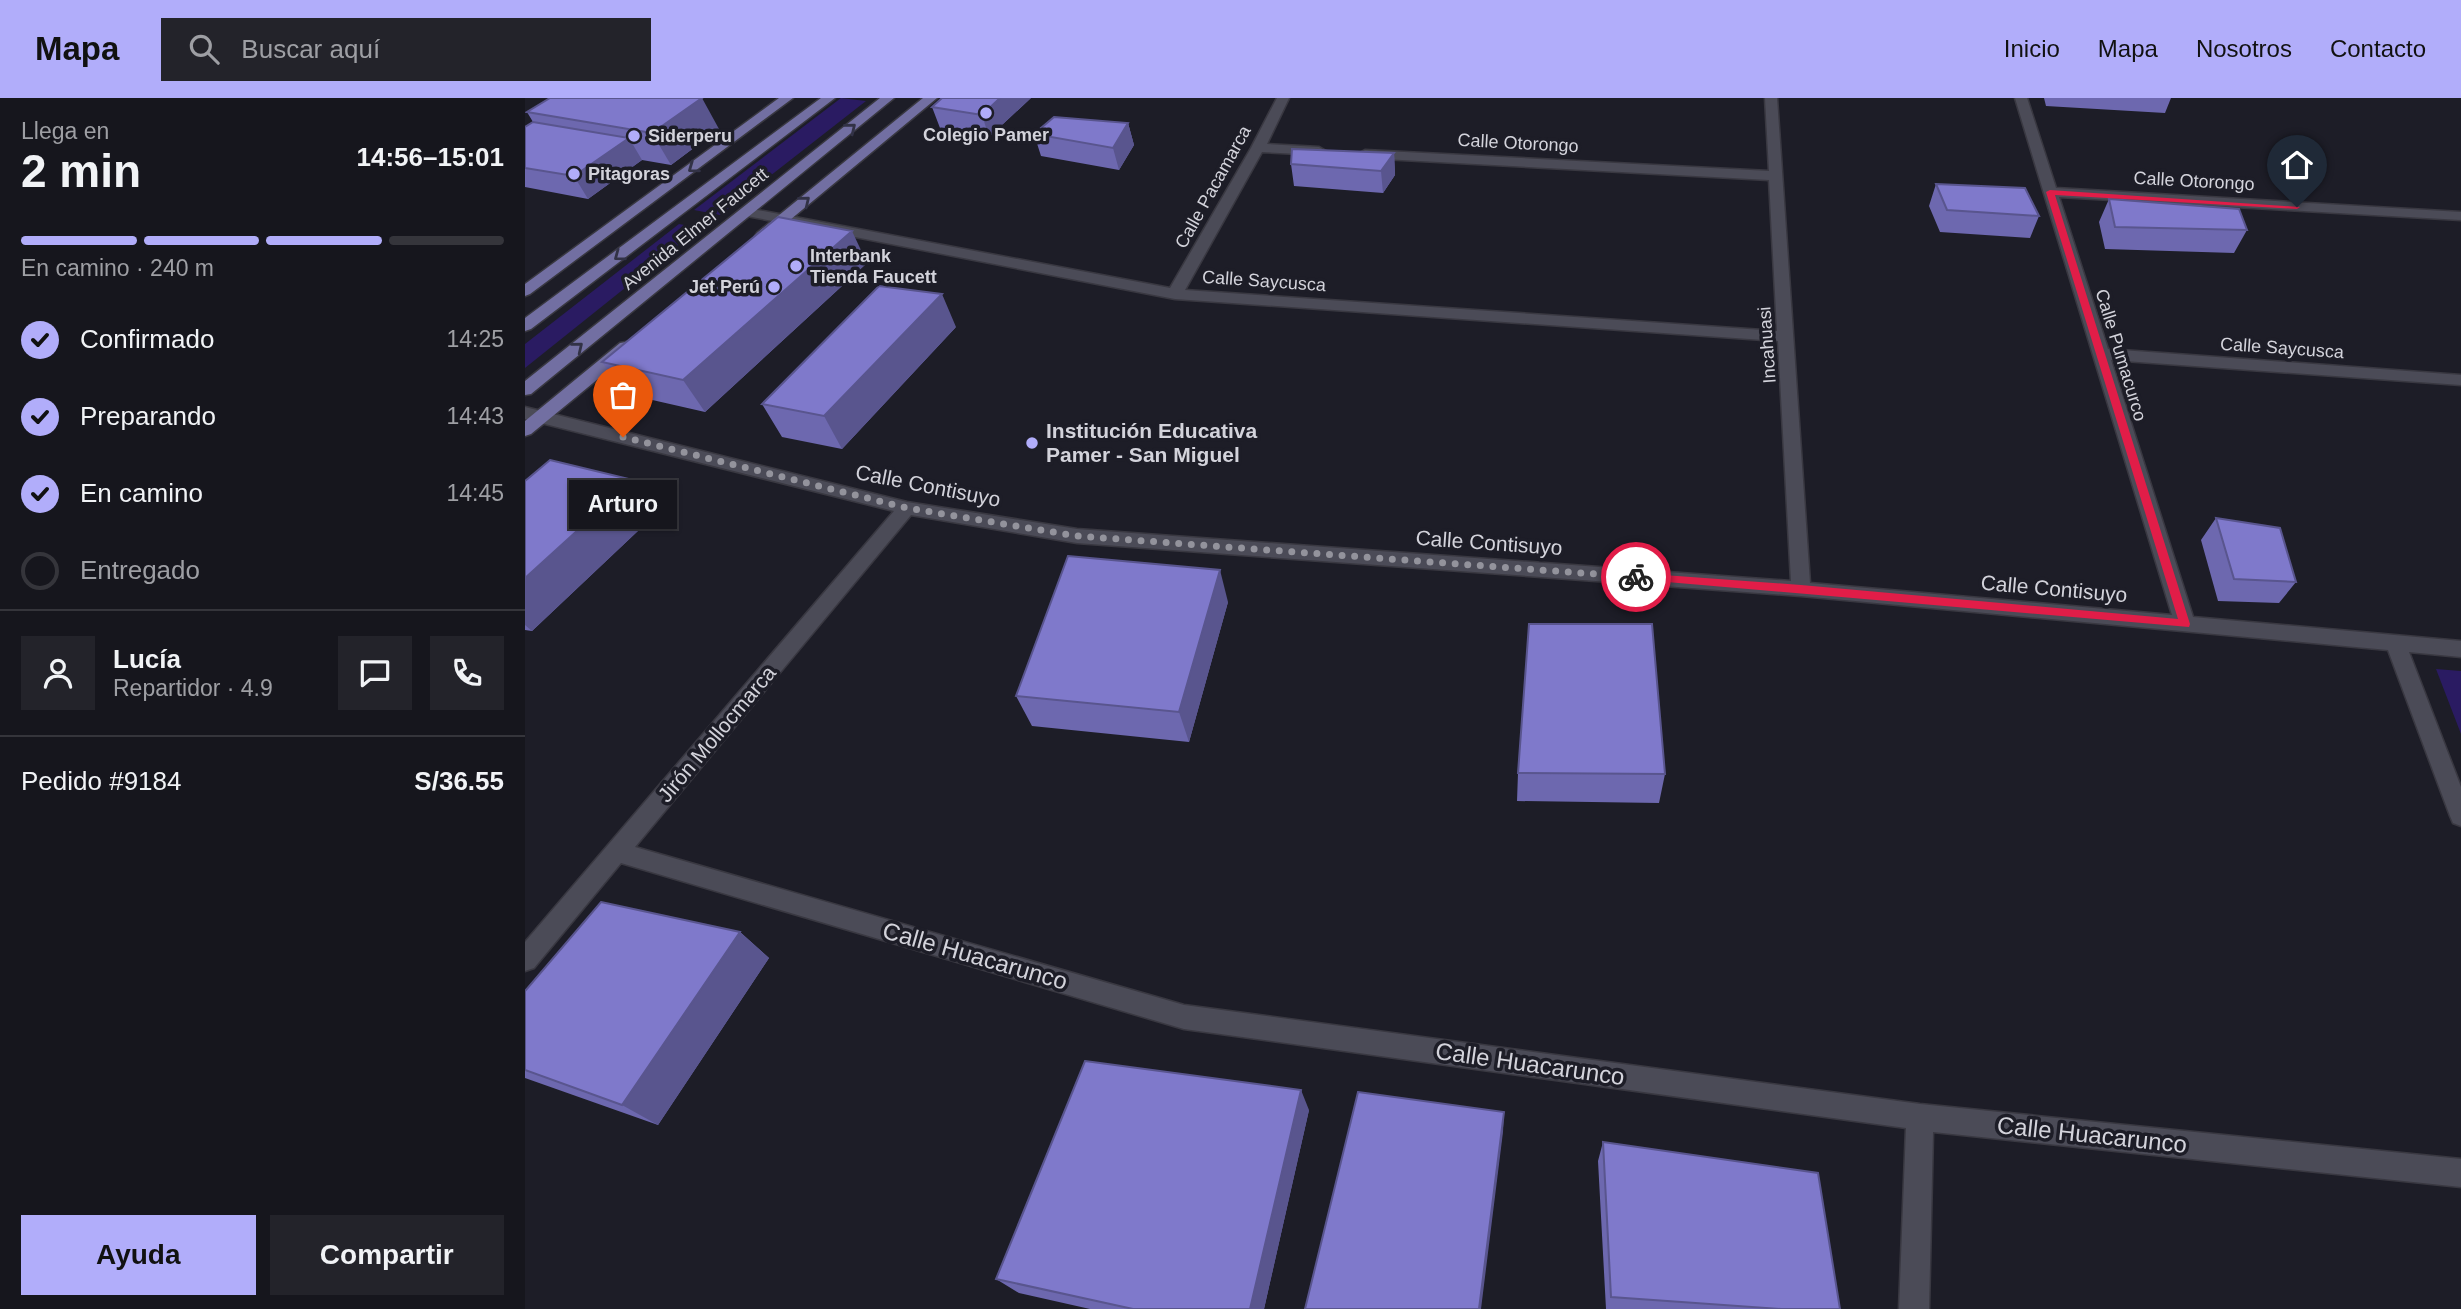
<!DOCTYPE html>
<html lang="es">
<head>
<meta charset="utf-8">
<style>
  body { margin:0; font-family:Arial,sans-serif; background:#23232a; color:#f1f3f6; height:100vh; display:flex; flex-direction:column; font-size:26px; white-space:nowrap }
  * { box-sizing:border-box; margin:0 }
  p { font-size:23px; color:#9e9fa4 }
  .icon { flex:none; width:38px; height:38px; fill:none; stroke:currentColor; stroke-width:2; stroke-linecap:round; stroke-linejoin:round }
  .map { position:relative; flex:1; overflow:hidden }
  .details { display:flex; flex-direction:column; background:#16161d; width:525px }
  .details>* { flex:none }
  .pin { position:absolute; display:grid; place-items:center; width:60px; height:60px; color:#fff; margin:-72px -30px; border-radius:50% 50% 50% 0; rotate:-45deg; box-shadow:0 0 7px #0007 }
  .pin .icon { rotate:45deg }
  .courier { position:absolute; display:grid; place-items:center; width:70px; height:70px; margin:-35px; border:5px solid #e11d48; border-radius:50%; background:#fff; color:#222; box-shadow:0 2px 9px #0007 }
  .bubble { position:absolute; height:49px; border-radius:0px; background:#16161d; box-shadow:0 2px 5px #0004,0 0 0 2px #35353b; font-size:23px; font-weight:800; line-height:49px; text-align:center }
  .headline em { font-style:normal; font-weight:800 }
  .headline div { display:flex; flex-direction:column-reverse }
  .headline { display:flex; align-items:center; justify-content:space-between; height:119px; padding:0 21px }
  h1 { font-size:46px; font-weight:800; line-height:52px }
  .bar { display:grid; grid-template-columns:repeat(4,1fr); gap:10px 7px; align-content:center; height:84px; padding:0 21px }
  .bar i { height:9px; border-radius:5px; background:#35353b }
  .bar .selected { background:#b1adfa }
  .bar p { grid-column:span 4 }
  .line { display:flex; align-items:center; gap:18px; padding:0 21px; border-top:2px solid #35353b }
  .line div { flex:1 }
  .round { display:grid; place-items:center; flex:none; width:74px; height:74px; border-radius:0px; background:#23232a }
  ol { padding:0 21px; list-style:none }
  li { display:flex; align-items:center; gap:21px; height:77px }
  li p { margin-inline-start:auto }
  li .icon { padding:7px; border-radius:50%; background:#b1adfa; color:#111; stroke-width:4 }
  li:last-child { color:#9e9fa4 }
  li i { width:38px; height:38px; border:4px solid #35353b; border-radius:50% }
  .action { display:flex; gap:14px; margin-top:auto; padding:14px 21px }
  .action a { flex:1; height:80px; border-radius:0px; background:#b1adfa; color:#111; font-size:28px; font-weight:800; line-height:80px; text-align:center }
  .action a+a { background:#23232a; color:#f1f3f6 }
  header { display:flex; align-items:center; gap:42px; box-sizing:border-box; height:98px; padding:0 35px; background:#b1adfa; color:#111 }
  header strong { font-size:33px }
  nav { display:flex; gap:38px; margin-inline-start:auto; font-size:24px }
  .search { width:490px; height:63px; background:#23232a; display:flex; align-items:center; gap:18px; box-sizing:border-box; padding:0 24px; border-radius:0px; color:#9e9fa4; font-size:26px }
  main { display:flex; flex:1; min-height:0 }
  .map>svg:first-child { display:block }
  .green { fill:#2a1b62 }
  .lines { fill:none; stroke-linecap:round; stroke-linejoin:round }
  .minor-casing { stroke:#393841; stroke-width:3 }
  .major-casing { stroke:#393841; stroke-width:3 }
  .minor { fill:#4b4b57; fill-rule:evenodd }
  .major { fill:#726fa2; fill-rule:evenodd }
  .wall { fill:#6d68af }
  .shaded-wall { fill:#59558e }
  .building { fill:#7f79cb; stroke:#59558e; stroke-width:2 }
  .oneway { stroke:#323246 }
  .route { fill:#e11d48 }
  .done { stroke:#93939c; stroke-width:7; stroke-dasharray:0 12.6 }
  .poi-dot { fill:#b1adfa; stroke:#1d1d27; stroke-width:2.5 }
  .labels { text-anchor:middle; stroke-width:7; stroke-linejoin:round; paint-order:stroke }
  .far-poi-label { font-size:18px; font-weight:bold; fill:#d3d3db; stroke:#1d1d27; text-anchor:start }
  .far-street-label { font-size:18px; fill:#d3d3db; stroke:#1d1d27 }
  .poi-label { font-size:21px; font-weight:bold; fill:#d3d3db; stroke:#1d1d27; text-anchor:start }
  .street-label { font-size:21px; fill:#d3d3db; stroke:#1d1d27 }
  .near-street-label { font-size:24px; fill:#d3d3db; stroke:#1d1d27 }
</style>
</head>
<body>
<header>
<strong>Mapa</strong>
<div class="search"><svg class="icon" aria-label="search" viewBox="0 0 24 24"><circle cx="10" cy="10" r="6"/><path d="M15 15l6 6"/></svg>Buscar aquí</div>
<nav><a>Inicio</a><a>Mapa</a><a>Nosotros</a><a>Contacto</a></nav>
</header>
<main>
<section class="details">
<div class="headline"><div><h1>2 min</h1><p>Llega en</p></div><em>14:56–15:01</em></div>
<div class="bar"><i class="selected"></i><i class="selected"></i><i class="selected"></i><i></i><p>En camino · 240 m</p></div>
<ol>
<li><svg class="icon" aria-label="check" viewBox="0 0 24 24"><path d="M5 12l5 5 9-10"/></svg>Confirmado<p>14:25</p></li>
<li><svg class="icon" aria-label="check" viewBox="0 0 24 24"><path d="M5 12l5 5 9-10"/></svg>Preparando<p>14:43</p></li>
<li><svg class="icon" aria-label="check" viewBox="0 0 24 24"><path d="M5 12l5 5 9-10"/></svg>En camino<p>14:45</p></li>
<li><i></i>Entregado</li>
</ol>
<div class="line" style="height:126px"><a class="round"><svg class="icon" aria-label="person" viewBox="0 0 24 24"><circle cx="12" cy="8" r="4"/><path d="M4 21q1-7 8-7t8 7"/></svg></a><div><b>Lucía</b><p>Repartidor · 4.9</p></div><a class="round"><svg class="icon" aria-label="chat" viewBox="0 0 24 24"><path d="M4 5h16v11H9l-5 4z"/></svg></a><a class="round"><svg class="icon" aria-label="phone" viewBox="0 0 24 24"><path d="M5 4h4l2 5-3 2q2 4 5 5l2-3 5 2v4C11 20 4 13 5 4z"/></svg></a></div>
<div class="line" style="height:91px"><div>Pedido #9184</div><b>S/36.55</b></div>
<div class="action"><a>Ayuda</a><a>Compartir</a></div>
</section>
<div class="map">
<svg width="1936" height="1211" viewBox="0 0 1936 1211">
  <rect width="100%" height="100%" fill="#1d1d27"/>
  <path class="green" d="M316,0L341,3L195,117L169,112Z
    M154,126L175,130L0,270V246Z
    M1911,571L1936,573V636Z"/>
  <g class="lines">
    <g class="minor-casing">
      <path id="minor" d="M752,0H764L742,46L794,49L801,53L794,57L737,54L660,192L1252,233L1244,82L840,60L833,56L840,52L1244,73L1240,0H1252L1285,485L1647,517L1490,0H1502L1531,90L1936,114V122L1534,99L1583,251L1936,277V287L1586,262L1668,519L1936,543V559L1884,554L1936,689V728L1928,725L1925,718L1863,552L1276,498L552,445L386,417L110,749L659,907L1395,1006L1936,1061V1089L1408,1034L1404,1211H1374L1381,1030L659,931L96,765L9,870L0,873V844L369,413L0,321V309L382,404L552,431L1266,483L1253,243L650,201L222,118L215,114L222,110L645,190L726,50Z"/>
    </g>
    <g class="major-casing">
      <path id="major" d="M254,0H268L5,196L0,198V186Z
        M296,0H310L6,231L0,233V220Z
        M355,0H369L6,296L0,297V283Z
        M398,0H412L242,141H232L230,138L232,135Z
        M101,244L107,245L109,249L107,253L6,336L0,338V323L95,245Z"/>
    </g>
    <use href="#minor" class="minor"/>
    <use href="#major" class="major"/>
  </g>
  <path class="wall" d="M417,0H506L464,39L415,30L407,9Z
    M1519,0H1646L1640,15L1521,8Z
    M2,14L194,31L146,67L117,62L63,101L0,89V29L8,24Z
    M603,25L609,47L594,72L516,58L509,36Z
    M869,55L870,77L858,95L769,88L766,66Z
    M1411,86L1514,118L1505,140L1415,134L1404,108Z
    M1584,101L1722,132L1709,155L1580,151L1574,124Z
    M342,165L180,314L101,296L77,264Z
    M431,229L317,351L257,339L237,306Z
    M108,382L133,414L7,533L0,532V383Z
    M1691,420L1771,484L1754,505L1693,503L1676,442Z
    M703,504L664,644L507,628L491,598Z
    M993,675L1140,676L1134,705L992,703Z
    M215,834L244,860L133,1027L0,980V893Z
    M784,1012L739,1211H565L494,1195L471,1181Z
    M1078,1044L1315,1211H1081L1073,1063Z"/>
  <path class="shaded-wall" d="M177,0L194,31L146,67L127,35Z
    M475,0H506L464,39L457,17Z
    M603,25L609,47L594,72L588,50Z
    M104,40L117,62L63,101L49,78Z
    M869,55L870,77L858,95L856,73Z
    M327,133L342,165L180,314L158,282Z
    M417,196L431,229L317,351L299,318Z
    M108,382L133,414L7,533L0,527V480Z
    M695,472L703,504L664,644L654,614Z
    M215,834L244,860L133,1027L97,1007Z
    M776,992L784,1012L739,1211H725Z
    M979,1014L978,1034L956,1211H954Z"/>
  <path class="building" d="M25,0H177L127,35L2,14Z
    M417,0H475L457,17L407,9Z
    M529,19L603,25L588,50L509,36Z
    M8,24L104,40L49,78L0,70V29Z
    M767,51L869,55L856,73L766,66Z
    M1411,86L1500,90L1514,118L1422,112Z
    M1584,101L1714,111L1722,132L1590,129Z
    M253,119L327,133L158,282L77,264Z
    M354,188L417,196L299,318L237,306Z
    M25,362L108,382L0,480V383Z
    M1691,420L1755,430L1771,484L1709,481Z
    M543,458L695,472L654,614L491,598Z
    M1004,526H1127L1140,676L993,675Z
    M76,804L215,834L97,1007L0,972V893Z
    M560,963L776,992L725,1211H608L471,1181Z
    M833,994L979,1014L954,1211H780Z
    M1078,1044L1293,1075L1315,1211H1256L1086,1199Z"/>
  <defs><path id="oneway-chevron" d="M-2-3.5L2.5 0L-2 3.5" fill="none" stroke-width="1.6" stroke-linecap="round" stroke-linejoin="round" transform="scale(1.75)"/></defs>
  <g class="oneway">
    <use href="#oneway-chevron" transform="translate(326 30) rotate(-39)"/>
    <use href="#oneway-chevron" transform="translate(168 70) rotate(144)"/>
    <use href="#oneway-chevron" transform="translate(280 103) rotate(-39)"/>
    <use href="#oneway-chevron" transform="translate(94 158) rotate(143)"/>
    <use href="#oneway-chevron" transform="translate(53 249) rotate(-39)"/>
  </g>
  <path class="route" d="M1525,92L1775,109L1772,111L1530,97L1665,526L1664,529L1107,481V476L1111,475L1276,487L1653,521L1521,94Z"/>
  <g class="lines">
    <path class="done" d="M98,339L382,410L552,438L1111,479"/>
  </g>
  <g class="poi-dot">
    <circle cx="461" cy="15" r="7"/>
    <circle cx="109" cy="38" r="7"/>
    <circle cx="49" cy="76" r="7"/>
    <circle cx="271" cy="168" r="7"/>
    <circle cx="249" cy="189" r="7"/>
    <circle cx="507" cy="345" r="7"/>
  </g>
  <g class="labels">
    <g class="far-poi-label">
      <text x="461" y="43" text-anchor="middle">Colegio Pamer</text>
      <text x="123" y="44">Siderperu</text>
      <text x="63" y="82">Pitagoras</text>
      <text x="285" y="164">Interbank<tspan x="285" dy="21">Tienda Faucett</tspan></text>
      <text x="235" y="195" text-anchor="end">Jet Perú</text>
    </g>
    <g class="far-street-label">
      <text transform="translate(993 45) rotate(3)" y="6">Calle Otorongo</text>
      <text transform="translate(1669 83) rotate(3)" y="6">Calle Otorongo</text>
      <text transform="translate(688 89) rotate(-61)" y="6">Calle Pacamarca</text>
      <text transform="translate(170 131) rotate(-39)" y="6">Avenida Elmer Faucett</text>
      <text transform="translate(739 183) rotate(4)" y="6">Calle Saycusca</text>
      <text transform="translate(1242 247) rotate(-94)" y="6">Incahuasi</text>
      <text transform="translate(1757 250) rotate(4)" y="6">Calle Saycusca</text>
      <text transform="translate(1596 257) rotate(73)" y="6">Calle Pumacurco</text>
    </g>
    <g class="poi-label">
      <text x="521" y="340">Institución Educativa<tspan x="521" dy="24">Pamer - San Miguel</tspan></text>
    </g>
    <g class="street-label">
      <text transform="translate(403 388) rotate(11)" y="7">Calle Contisuyo</text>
      <text transform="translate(964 445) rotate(4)" y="7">Calle Contisuyo</text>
      <text transform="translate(1529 491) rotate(5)" y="7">Calle Contisuyo</text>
      <text transform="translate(192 636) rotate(-50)" y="7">Jirón Mollocmarca</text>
    </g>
    <g class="near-street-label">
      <text transform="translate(450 858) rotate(16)" y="8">Calle Huacarunco</text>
      <text transform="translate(1005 966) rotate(8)" y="8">Calle Huacarunco</text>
      <text transform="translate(1567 1037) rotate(6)" y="8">Calle Huacarunco</text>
    </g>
  </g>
</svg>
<div class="pin" style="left:98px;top:339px;background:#ea580c"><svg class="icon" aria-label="bag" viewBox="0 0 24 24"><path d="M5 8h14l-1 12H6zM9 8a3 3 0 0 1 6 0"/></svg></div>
<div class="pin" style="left:1772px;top:109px;background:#1f2937"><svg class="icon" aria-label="home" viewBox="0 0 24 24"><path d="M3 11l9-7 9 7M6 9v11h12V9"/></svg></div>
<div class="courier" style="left:1111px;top:479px"><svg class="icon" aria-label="bike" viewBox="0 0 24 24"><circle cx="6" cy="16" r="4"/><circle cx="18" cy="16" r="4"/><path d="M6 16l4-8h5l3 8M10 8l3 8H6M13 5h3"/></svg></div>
<div class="bubble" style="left:44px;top:382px;width:108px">Arturo</div>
</div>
</main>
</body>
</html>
